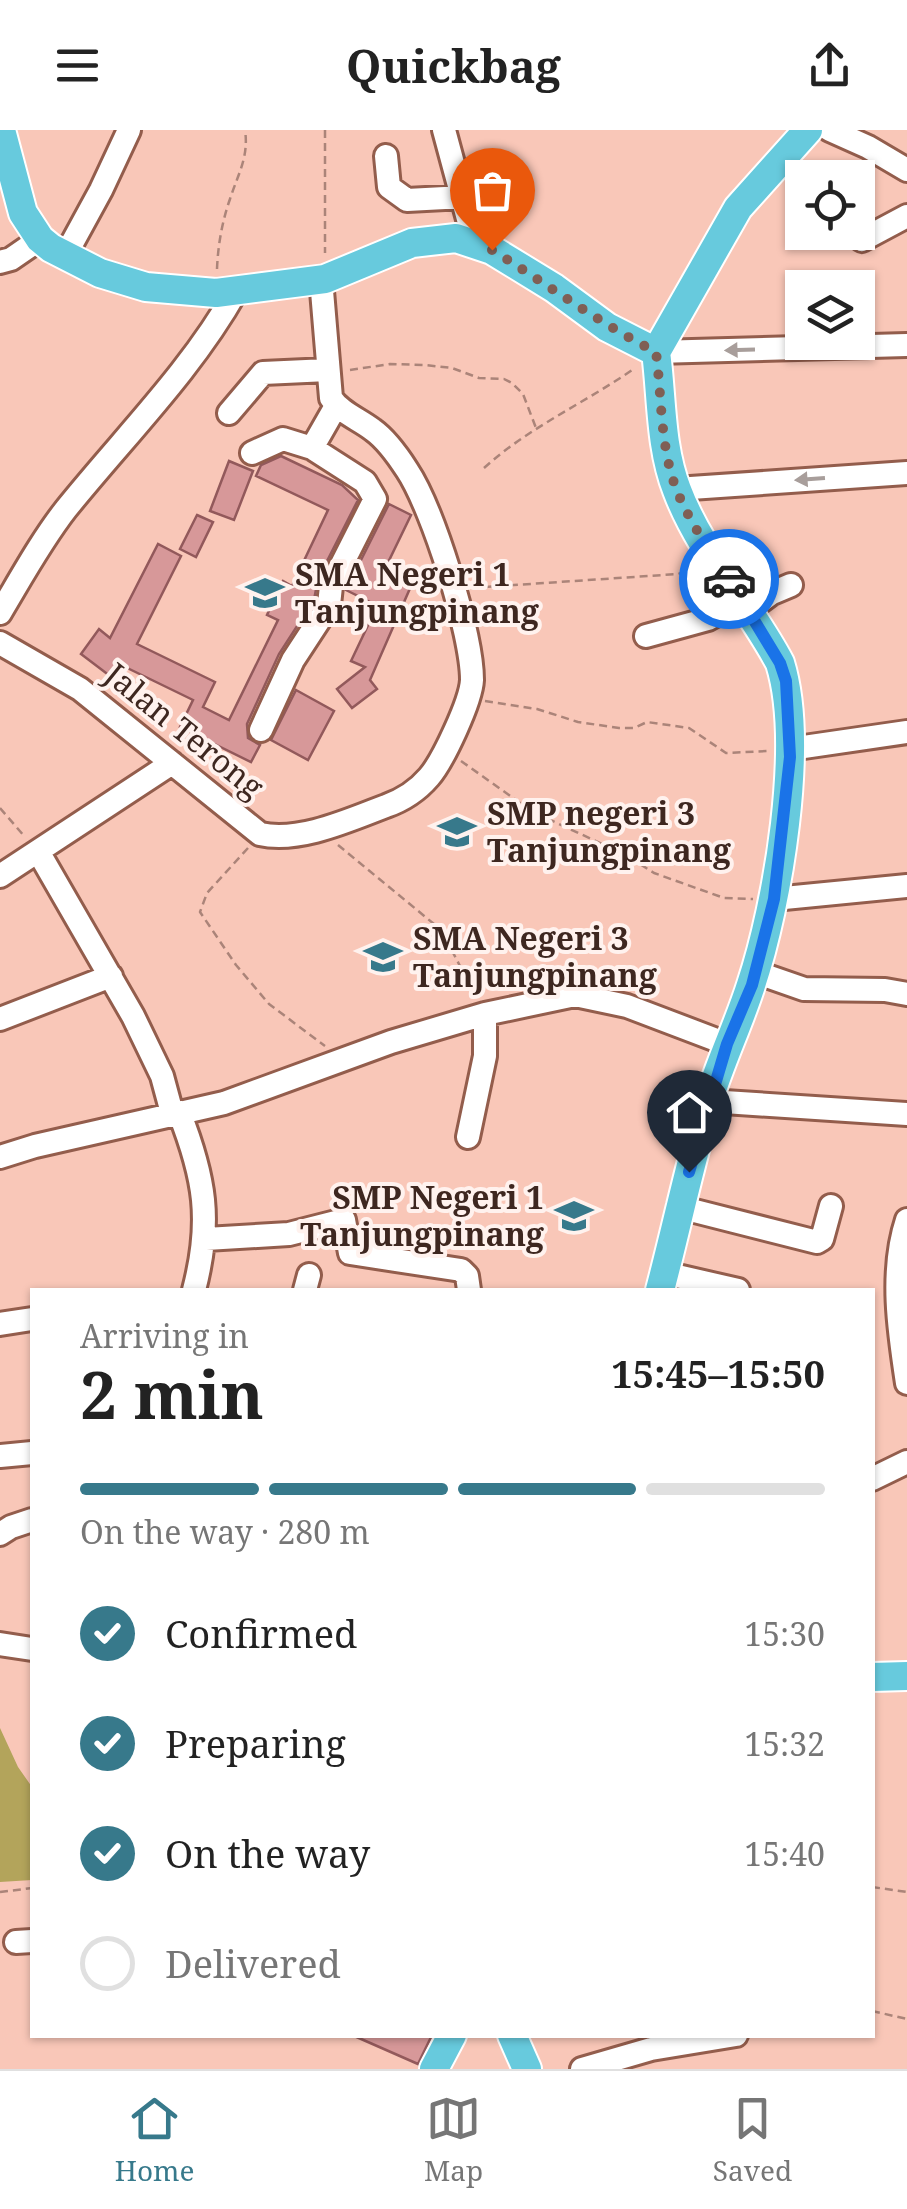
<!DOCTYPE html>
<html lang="en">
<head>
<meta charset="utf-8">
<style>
  body { margin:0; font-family:"Noto Serif",serif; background:#f2f2f2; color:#222; height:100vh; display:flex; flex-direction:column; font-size:38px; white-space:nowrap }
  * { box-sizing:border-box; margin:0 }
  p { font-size:32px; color:#767676 }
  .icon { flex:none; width:55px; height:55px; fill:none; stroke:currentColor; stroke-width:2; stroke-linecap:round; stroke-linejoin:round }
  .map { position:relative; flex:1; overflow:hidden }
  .side { position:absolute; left:30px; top:1158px; width:845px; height:750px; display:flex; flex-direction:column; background:#fff; border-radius:0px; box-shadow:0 2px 8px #0004 }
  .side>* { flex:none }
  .controls { position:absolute; left:785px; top:30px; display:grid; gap:20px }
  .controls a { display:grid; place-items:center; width:90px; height:90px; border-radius:0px; background:#fff; box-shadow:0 2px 8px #0004; font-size:50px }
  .pin { position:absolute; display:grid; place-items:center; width:85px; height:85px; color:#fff; margin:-102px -42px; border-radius:50% 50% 50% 0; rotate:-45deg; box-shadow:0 0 10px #0007 }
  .pin .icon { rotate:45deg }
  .courier { position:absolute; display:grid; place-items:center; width:100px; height:100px; margin:-50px; border:8px solid #1a73e8; border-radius:50%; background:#fff; color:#222; box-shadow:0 2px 12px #0007 }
  .overview em { font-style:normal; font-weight:700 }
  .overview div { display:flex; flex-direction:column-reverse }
  .overview { display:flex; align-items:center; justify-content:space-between; height:170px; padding:0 50px }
  h1 { font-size:65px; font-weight:700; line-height:75px }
  .bar { display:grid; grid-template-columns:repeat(4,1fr); gap:15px 10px; align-content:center; height:120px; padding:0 50px }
  .bar i { height:12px; border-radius:8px; background:#e0e0e0 }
  .bar .selected { background:#37798b }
  .bar p { grid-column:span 4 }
  ol { padding:0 50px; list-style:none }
  li { display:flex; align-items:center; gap:30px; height:110px }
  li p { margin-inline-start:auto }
  li .icon { padding:10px; border-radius:50%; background:#37798b; color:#fff; stroke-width:4 }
  li:last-child { color:#767676 }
  li i { width:55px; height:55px; border:5px solid #e0e0e0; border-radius:50% }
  header { display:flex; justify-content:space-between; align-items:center; height:130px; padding:0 50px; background:#fff; font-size:45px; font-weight:700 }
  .tab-bar { display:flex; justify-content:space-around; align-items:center; height:140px; border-top:2px solid #e0e0e0; background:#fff; font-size:28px; color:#767676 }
  .tab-bar a { display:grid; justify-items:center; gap:5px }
  .tab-bar .selected { color:#37798b }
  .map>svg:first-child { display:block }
  .green { fill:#b3a45b }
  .building { fill:#d79899; stroke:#92595b; stroke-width:2.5 }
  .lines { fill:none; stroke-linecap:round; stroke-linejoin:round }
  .minor-casing { stroke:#935d4c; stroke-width:28 }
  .major-casing { stroke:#fff; stroke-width:32 }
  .path { stroke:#ab8479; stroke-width:2.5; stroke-dasharray:8 5; stroke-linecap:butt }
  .minor { stroke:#fff; stroke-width:22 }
  .major { stroke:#67cadd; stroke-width:28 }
  .oneway { fill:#a89e9b }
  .done { stroke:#7f5f55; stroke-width:10; stroke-dasharray:0 18 }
  .route { stroke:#1a73e8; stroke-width:12 }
  .labels { text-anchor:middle; stroke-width:8; stroke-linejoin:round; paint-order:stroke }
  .poi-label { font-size:32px; font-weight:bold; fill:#3e2720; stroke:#fff2ee; text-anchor:start }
  .street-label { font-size:32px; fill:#3e2720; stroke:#fff2ee }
</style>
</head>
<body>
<header><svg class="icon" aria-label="menu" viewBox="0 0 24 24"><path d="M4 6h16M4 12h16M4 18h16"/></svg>Quickbag<svg class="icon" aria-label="share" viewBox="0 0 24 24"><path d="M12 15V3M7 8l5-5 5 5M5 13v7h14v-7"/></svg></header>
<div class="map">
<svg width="907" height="1939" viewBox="0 0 907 1939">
  <rect width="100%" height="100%" fill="#f9c7b8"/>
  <path class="green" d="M0,1598L18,1637L32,1657V1750L0,1752Z"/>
  <path class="building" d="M281,326L342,355L358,370L318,449L314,470L279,524L247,594L248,608L260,615L251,632L180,597L193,570L119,534L110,546L81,524L99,499L110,508L158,414L181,426L137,514L215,552L203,577L229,590L278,490L267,485L283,451L292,456L328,380L256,346L261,335Z
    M229,331L253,341L234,390L210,381Z
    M389,374L411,385L383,443L411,456L370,550L377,559L352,578L337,559L365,537L351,531L370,491L366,490L374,474L346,460Z
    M197,385L213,392L196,427L180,419Z
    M296,560L334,581L308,630L271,610Z
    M352,1905H432L418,1934Z"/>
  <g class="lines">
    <g class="minor-casing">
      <path id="minor" d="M444,0L475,115
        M830,0L868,17L907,40
        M386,26L389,57L407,70L464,67
        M851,102L862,110L907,86
        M65,126L101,60L129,0
        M0,132L11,129L40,109
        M656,222L907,215
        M229,283L263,243L328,240
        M252,323L283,309L312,318
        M676,359L907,343
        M749,480L772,463L791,455
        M0,483C21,448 41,411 66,379C124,307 191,241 236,161
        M646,506L708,489L743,470
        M0,513L80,559L260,704C299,713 349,690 386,676C403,670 417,661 429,647C443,631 471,571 472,550C472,504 433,379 407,340C398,326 387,310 373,300C359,289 341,283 331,268L321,149
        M261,600L293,530L329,475L331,456L375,369L365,352L312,318L336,276
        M790,619L907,602
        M39,723L133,886L162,946L172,983
        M0,746L172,633
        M774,769L907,756
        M755,842L804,859L885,860L907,864
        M0,889L111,846
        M709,971L907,984
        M179,982C205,1048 212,1091 194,1160
        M468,1007L485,926V884
        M0,1027L35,1016L224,973L391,912L485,884L575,865L627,876L727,914
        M679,1077L817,1112L822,1109L831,1076
        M907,1090C890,1141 899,1201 907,1253
        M206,1109L289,1104L344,1090L350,1123L461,1140L467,1146L469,1160
        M664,1143L738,1160
        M305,1160L309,1145
        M0,1194L32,1189
        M0,1326L32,1323
        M872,1349L907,1332
        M0,1404L11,1397L32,1390
        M0,1514L32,1519
        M16,1812L32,1811
        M582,1939L651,1919L736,1905"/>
    </g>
    <g class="major-casing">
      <path id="major" d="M1,0L23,83L40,109L51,118L100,143L146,157L216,163L325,149L412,113L456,108L492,120L554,158L607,197L656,222
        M656,222C662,268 660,317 677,360C700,422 749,474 780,533C805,614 778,774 751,855C739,893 721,930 709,969C690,1032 677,1096 660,1160
        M656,222L738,78L808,0
        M872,1547L907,1546
        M512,1905L527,1939
        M434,1939L452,1905"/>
    </g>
    <path class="path" d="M325,0V123
      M217,139C218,115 222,92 230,69C238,44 249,27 245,0
      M350,240L390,234L425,235L452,238L479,248L504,249L512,253L523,264L536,298
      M484,338C529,297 585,273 635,238
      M471,458L678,444L692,439
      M485,571L537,579L578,592L619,598H634L647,592L689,598L726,623L768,621
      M461,631L533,682L626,725L654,743L724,768L753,769
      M0,678L25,707
      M338,715L434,794L447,811L475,865
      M248,718L207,763L200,782L236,835L269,874L325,916
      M872,1757L907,1762
      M0,1762L32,1758
      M872,1881L907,1889"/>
    <use href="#minor" class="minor"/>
    <use href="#major" class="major"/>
  </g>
  <defs><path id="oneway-solid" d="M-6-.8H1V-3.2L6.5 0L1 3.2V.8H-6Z" transform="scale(2.5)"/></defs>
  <g class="oneway">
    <use href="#oneway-solid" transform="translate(740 220) rotate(178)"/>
    <use href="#oneway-solid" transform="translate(810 349) rotate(176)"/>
  </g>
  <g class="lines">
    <path class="done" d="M492,120C547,154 599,193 656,222C662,268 660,318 677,361C690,393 710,421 729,449"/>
    <path class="route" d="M689,1042L727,914L752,855L774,769L790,627L786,551L780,533L729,449"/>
  </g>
  <defs>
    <g id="school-bare" transform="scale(3)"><path d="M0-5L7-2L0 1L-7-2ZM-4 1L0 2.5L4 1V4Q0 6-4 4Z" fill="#37798b" stroke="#fff2ee" stroke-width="2.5" paint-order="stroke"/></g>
  </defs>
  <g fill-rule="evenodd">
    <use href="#school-bare" x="265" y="463"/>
    <use href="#school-bare" x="457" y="702"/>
    <use href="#school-bare" x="383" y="827"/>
    <use href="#school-bare" x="574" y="1086"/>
  </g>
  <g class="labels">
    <g class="poi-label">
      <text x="295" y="456">SMA Negeri 1<tspan x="295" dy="37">Tanjungpinang</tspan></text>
      <text x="487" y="695">SMP negeri 3<tspan x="487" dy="37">Tanjungpinang</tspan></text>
      <text x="413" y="820">SMA Negeri 3<tspan x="413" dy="37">Tanjungpinang</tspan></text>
      <text x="544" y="1079" text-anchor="end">SMP Negeri 1<tspan x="544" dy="37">Tanjungpinang</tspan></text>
    </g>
    <g class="street-label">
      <text transform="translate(184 601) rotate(39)" y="11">Jalan Terong</text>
    </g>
  </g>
</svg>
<div class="controls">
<a><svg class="icon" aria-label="locate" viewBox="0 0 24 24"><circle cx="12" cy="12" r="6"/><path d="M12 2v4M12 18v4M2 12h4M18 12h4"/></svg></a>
<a><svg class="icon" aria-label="layers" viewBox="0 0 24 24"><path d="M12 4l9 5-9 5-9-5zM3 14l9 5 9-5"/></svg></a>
</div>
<div class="pin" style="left:492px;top:120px;background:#ea580c"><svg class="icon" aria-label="bag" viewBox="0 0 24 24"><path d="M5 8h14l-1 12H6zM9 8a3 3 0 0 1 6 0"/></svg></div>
<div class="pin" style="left:689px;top:1042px;background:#1f2937"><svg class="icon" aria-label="home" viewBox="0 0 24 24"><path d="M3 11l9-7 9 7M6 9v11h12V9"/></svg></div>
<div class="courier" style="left:729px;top:449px"><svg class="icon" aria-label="car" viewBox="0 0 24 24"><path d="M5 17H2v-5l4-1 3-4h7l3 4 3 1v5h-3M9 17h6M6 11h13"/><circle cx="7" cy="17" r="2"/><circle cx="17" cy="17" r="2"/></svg></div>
<section class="side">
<div class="overview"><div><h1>2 min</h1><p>Arriving in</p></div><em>15:45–15:50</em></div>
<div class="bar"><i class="selected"></i><i class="selected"></i><i class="selected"></i><i></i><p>On the way · 280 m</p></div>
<ol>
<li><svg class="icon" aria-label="check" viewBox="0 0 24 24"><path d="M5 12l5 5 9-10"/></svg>Confirmed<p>15:30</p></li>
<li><svg class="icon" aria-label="check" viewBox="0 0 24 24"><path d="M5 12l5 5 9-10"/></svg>Preparing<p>15:32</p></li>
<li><svg class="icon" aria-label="check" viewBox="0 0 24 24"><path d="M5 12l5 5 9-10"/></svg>On the way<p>15:40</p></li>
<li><i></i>Delivered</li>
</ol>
</section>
</div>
<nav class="tab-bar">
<a class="selected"><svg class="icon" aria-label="home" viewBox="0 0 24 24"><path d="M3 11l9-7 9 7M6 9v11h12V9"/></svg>Home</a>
<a><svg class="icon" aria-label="map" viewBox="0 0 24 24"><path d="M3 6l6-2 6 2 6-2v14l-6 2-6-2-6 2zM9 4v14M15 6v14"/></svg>Map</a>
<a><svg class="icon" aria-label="saved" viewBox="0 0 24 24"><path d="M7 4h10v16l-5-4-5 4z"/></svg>Saved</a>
</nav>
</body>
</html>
